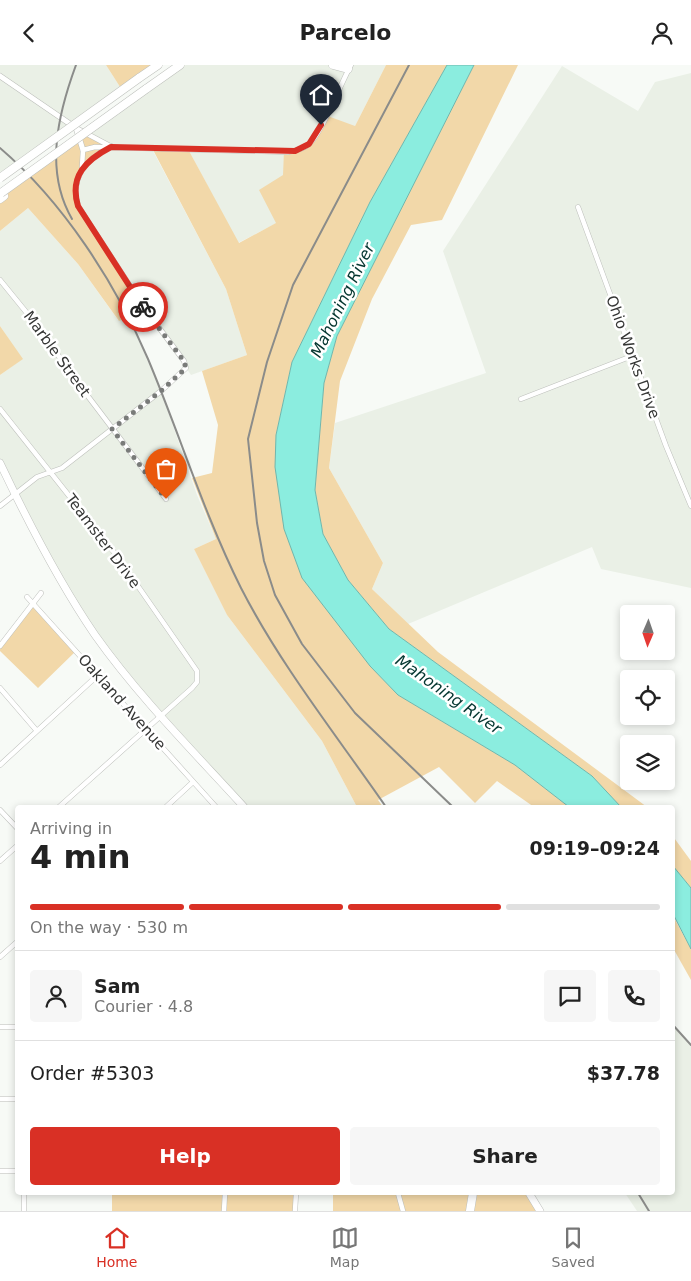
<!DOCTYPE html>
<html lang="en">
<head>
<meta charset="utf-8">
<style>
  body { margin:0; font-family:"DejaVu Sans",sans-serif; background:#f6f6f6; color:#222; height:100vh; display:flex; flex-direction:column; font-size:19px; white-space:nowrap }
  * { box-sizing:border-box; margin:0 }
  p { font-size:16px; color:#767676 }
  .icon { flex:none; width:28px; height:28px; fill:none; stroke:currentColor; stroke-width:2; stroke-linecap:round; stroke-linejoin:round }
  .map { position:relative; flex:1; overflow:hidden }
  .details { position:absolute; left:15px; top:740px; width:660px; height:390px; display:flex; flex-direction:column; background:#fff; border-radius:5px; box-shadow:0 2px 8px #0003 }
  .details>* { flex:none }
  .needle { width:32px; rotate:182deg }
  .tools { position:absolute; left:620px; top:540px; display:grid; gap:10px }
  .tools a { display:grid; place-items:center; width:55px; height:55px; border-radius:5px; background:#fff; box-shadow:0 2px 8px #0003; font-size:25px }
  .pin { position:absolute; display:grid; place-items:center; width:42px; height:42px; color:#fff; margin:-51px -21px; border-radius:50% 50% 50% 0; rotate:-45deg; box-shadow:0 0 5px #0007 }
  .pin .icon { rotate:45deg }
  .courier { position:absolute; display:grid; place-items:center; width:50px; height:50px; margin:-25px; border:4px solid #d93025; border-radius:50%; background:#fff; color:#222; box-shadow:0 1px 6px #0007 }
  .overview em { font-style:normal; font-weight:700 }
  .overview div { display:flex; flex-direction:column-reverse }
  .overview { display:flex; align-items:center; justify-content:space-between; height:85px; padding:0 15px }
  h1 { font-size:32px; font-weight:700; line-height:38px }
  .bar { display:grid; grid-template-columns:repeat(4,1fr); gap:8px 5px; align-content:center; height:60px; padding:0 15px }
  .bar i { height:6px; border-radius:4px; background:#e0e0e0 }
  .bar .current { background:#d93025 }
  .bar p { grid-column:span 4 }
  .line { display:flex; align-items:center; gap:12px; padding:0 15px; border-top:1px solid #e0e0e0 }
  .line div { flex:1 }
  .round { display:grid; place-items:center; flex:none; width:52px; height:52px; border-radius:5px; background:#f6f6f6 }
  .action { display:flex; gap:10px; margin-top:auto; padding:10px 15px }
  .action a { flex:1; height:58px; border-radius:5px; background:#d93025; color:#fff; font-size:20px; font-weight:700; line-height:58px; text-align:center }
  .action a+a { background:#f6f6f6; color:#222 }
  header { display:flex; justify-content:space-between; align-items:center; height:65px; padding:0 15px; background:#fff; font-size:22px; font-weight:700 }
  .menu { display:flex; justify-content:space-around; align-items:center; height:70px; border-top:1px solid #e0e0e0; background:#fff; font-size:14px; color:#767676 }
  .menu a { display:grid; justify-items:center; gap:2px }
  .menu .current { color:#d93025 }
  .map>svg:first-child { display:block }
  .built { fill:#eaf0e6 }
  .green { fill:#f2d8a9 }
  .water { fill:#8beddf; stroke:#71b6ac }
  .lines { fill:none; stroke-linecap:round; stroke-linejoin:round }
  .minor-casing { stroke:#bec0bc; stroke-width:5.5 }
  .tertiary-casing { stroke:#bec0bc; stroke-width:6 }
  .primary-casing { stroke:#bec0bc; stroke-width:8 }
  .motorway-casing { stroke:#bec0bc; stroke-width:9 }
  .minor { stroke:#fff; stroke-width:4.5 }
  .tertiary { stroke:#fff; stroke-width:5 }
  .primary { stroke:#fff; stroke-width:7 }
  .motorway { stroke:#fff; stroke-width:8 }
  .rail { stroke:#8b8c8a; stroke-width:2 }
  .motorway-bridge-casing { stroke:#bec0bc; stroke-width:9; stroke-linecap:butt }
  .motorway-bridge { stroke:#fff; stroke-width:8 }
  .done { stroke:#797b79; stroke-width:5; stroke-dasharray:0 9 }
  .route { stroke:#d93025; stroke-width:6 }
  .labels { text-anchor:middle; stroke-width:5; stroke-linejoin:round; paint-order:stroke }
  .street-label { font-size:15px; fill:#353635; stroke:#fff }
  .water-label { font-size:16px; font-style:italic; fill:#043630; stroke:#fff }
</style>
</head>
<body>
<header><svg class="icon" aria-label="back" viewBox="0 0 24 24"><path d="M15 5l-7 7 7 7"/></svg>Parcelo<svg class="icon" aria-label="person" viewBox="0 0 24 24"><circle cx="12" cy="8" r="4"/><path d="M4 21q1-7 8-7t8 7"/></svg></header>
<div class="map">
<svg width="691" height="1146" viewBox="0 0 691 1146">
  <rect width="100%" height="100%" fill="#f7faf6"/>
  <path class="built" d="M0,0H106L122,25L19,99L0,107Z
    M186,0H386L355,61L318,67L283,110L277,158L238,178L188,84H152L226,224L247,290L191,310L85,154L76,133L86,68L169,7Z
    M562,1L638,46L655,17L691,8V523L601,504L592,482L408,559L372,524L383,498L329,403L335,358L486,308L443,186Z
    M28,143L78,199L118,255L127,252L131,258L161,326L197,430L216,474L194,484L227,550L322,676L357,742H244L175,668L80,548L0,398V310L22,294L0,261V166Z
    M673,961L691,980V1146H637L625,1128H672Z"/>
  <path class="green" d="M106,0H157L122,25Z
    M386,0H447L370,137L292,297L276,370L370,601L398,630L515,700L569,742H534L497,716L475,738L439,702L378,735L383,742H357L322,676L227,550L194,484L216,474L192,413L212,408L218,360L202,306L247,290L226,224L152,83L188,84L239,178L276,158L259,125L283,110L284,86L309,79L325,50L355,61Z
    M474,0H518L442,155L411,160L372,234L340,316L329,403L383,498L372,524L438,587L647,742H621L592,711L389,564L348,515L323,469L315,425L324,318L337,271Z
    M76,63L111,81L82,102L76,133L145,244L119,256L78,199L28,143L0,166V134L32,107L80,73Z
    M0,261L23,294L0,310Z
    M33,538L76,586L38,623L0,586V581Z
    M672,770L691,796V823L673,801Z
    M672,849L691,884V915L673,883Z
    M115,1128H296L295,1146H112V1130Z
    M333,1128H470L466,1146H333Z
    M476,1128H529L540,1146H472Z"/>
  <path class="water" d="M447,0H474L337,271L324,318L315,425L323,469L348,515L389,564L592,711L621,742H569L515,700L398,630L370,601L302,513L284,464L275,402L276,370L292,297L370,137Z
    M673,801L691,823V884L673,849Z"/>
  <g class="lines">
    <g class="minor-casing">
      <path id="minor" d="M76,63L110,81
        M82,102L83,85L95,82L288,87C296,86 304,84 310,78C322,67 341,18 351,0
        M578,142L666,381L691,441
        M0,215L44,269L68,305L166,434
        M521,334L632,291
        M0,344L117,491L197,606V617L192,623L59,742
        M0,441L37,412L62,403L161,326L186,303L184,296L145,244L78,141C70,111 86,95 111,81
        M27,532L216,742
        M0,581L41,528
        M0,623L37,666
        M0,700L98,610
        M166,742L193,717
        M0,745L18,764
        M0,796L18,780
        M0,892L18,876
        M0,962H18
        M0,1034H18
        M0,1106H18
        M398,1128L403,1146
        M24,1146V1128
        M224,1146L225,1128
        M295,1146L296,1128"/>
    </g>
    <g class="tertiary-casing">
      <path id="tertiary" d="M0,11L76,63L83,85"/>
    </g>
    <g class="primary-casing">
      <path id="primary" d="M0,398C28,457 58,516 95,570C139,632 193,686 244,742
        M529,1128L540,1146"/>
    </g>
    <g class="motorway-casing">
      <path id="motorway" d="M333,0L348,4
        M139,13L158,0
        M146,24L180,0
        M0,134L4,131
        M470,1146L473,1128"/>
    </g>
    <use href="#minor" class="minor"/>
    <use href="#tertiary" class="tertiary"/>
    <use href="#primary" class="primary"/>
    <use href="#motorway" class="motorway"/>
    <path class="rail" d="M409,0L293,220L267,297L248,374L257,458L264,496L275,530L302,579L355,648L453,742
      M0,83C63,137 115,217 148,294C180,370 204,449 241,523C281,601 337,671 386,742
      M72,154C44,106 58,49 76,0
      M672,959L691,980
      M638,1128L649,1146"/>
    <g class="motorway-bridge-casing">
      <path id="motorway-bridge" d="M0,113L139,13
        M1,128L146,24"/>
    </g>
    <use href="#motorway-bridge" class="motorway-bridge"/>
  </g>
  <g class="lines">
    <path class="done" d="M143,242L184,296L186,303L161,326L112,364L166,434"/>
    <path class="route" d="M143,242L78,141C69,111 86,95 111,82L295,86L309,79L321,60"/>
  </g>
  <g class="labels">
    <g class="street-label">
      <text transform="translate(57 289) rotate(54)" y="5">Marble Street</text>
      <text transform="translate(633 292) rotate(70)" y="5">Ohio Works Drive</text>
      <text transform="translate(103 476) rotate(53)" y="5">Teamster Drive</text>
      <text transform="translate(122 637) rotate(48)" y="5">Oakland Avenue</text>
    </g>
    <g class="water-label">
      <text transform="translate(342 235) rotate(-64)" y="6">Mahoning River</text>
      <text transform="translate(449 629) rotate(35)" y="6">Mahoning River</text>
    </g>
  </g>
</svg>
<div class="tools">
<a><svg class="needle" viewBox="-14 -14 28 28"><path d="M0-13l5 13h-10z" fill="#e53935"/><path d="M0 13l5-13h-10z" fill="#767676"/></svg></a>
<a><svg class="icon" aria-label="locate" viewBox="0 0 24 24"><circle cx="12" cy="12" r="6"/><path d="M12 2v4M12 18v4M2 12h4M18 12h4"/></svg></a>
<a><svg class="icon" aria-label="layers" viewBox="0 0 24 24"><path d="M12 4l9 5-9 5-9-5zM3 14l9 5 9-5"/></svg></a>
</div>
<div class="pin" style="left:166px;top:434px;background:#ea580c"><svg class="icon" aria-label="bag" viewBox="0 0 24 24"><path d="M5 8h14l-1 12H6zM9 8a3 3 0 0 1 6 0"/></svg></div>
<div class="pin" style="left:321px;top:60px;background:#1f2937"><svg class="icon" aria-label="home" viewBox="0 0 24 24"><path d="M3 11l9-7 9 7M6 9v11h12V9"/></svg></div>
<div class="courier" style="left:143px;top:242px"><svg class="icon" aria-label="bike" viewBox="0 0 24 24"><circle cx="6" cy="16" r="4"/><circle cx="18" cy="16" r="4"/><path d="M6 16l4-8h5l3 8M10 8l3 8H6M13 5h3"/></svg></div>
<section class="details">
<div class="overview"><div><h1>4 min</h1><p>Arriving in</p></div><em>09:19–09:24</em></div>
<div class="bar"><i class="current"></i><i class="current"></i><i class="current"></i><i></i><p>On the way · 530 m</p></div>
<div class="line" style="height:90px"><a class="round"><svg class="icon" aria-label="person" viewBox="0 0 24 24"><circle cx="12" cy="8" r="4"/><path d="M4 21q1-7 8-7t8 7"/></svg></a><div><b>Sam</b><p>Courier · 4.8</p></div><a class="round"><svg class="icon" aria-label="chat" viewBox="0 0 24 24"><path d="M4 5h16v11H9l-5 4z"/></svg></a><a class="round"><svg class="icon" aria-label="phone" viewBox="0 0 24 24"><path d="M5 4h4l2 5-3 2q2 4 5 5l2-3 5 2v4C11 20 4 13 5 4z"/></svg></a></div>
<div class="line" style="height:65px"><div>Order #5303</div><b>$37.78</b></div>
<div class="action"><a>Help</a><a>Share</a></div>
</section>
</div>
<nav class="menu">
<a class="current"><svg class="icon" aria-label="home" viewBox="0 0 24 24"><path d="M3 11l9-7 9 7M6 9v11h12V9"/></svg>Home</a>
<a><svg class="icon" aria-label="map" viewBox="0 0 24 24"><path d="M3 6l6-2 6 2 6-2v14l-6 2-6-2-6 2zM9 4v14M15 6v14"/></svg>Map</a>
<a><svg class="icon" aria-label="saved" viewBox="0 0 24 24"><path d="M7 4h10v16l-5-4-5 4z"/></svg>Saved</a>
</nav>
</body>
</html>
